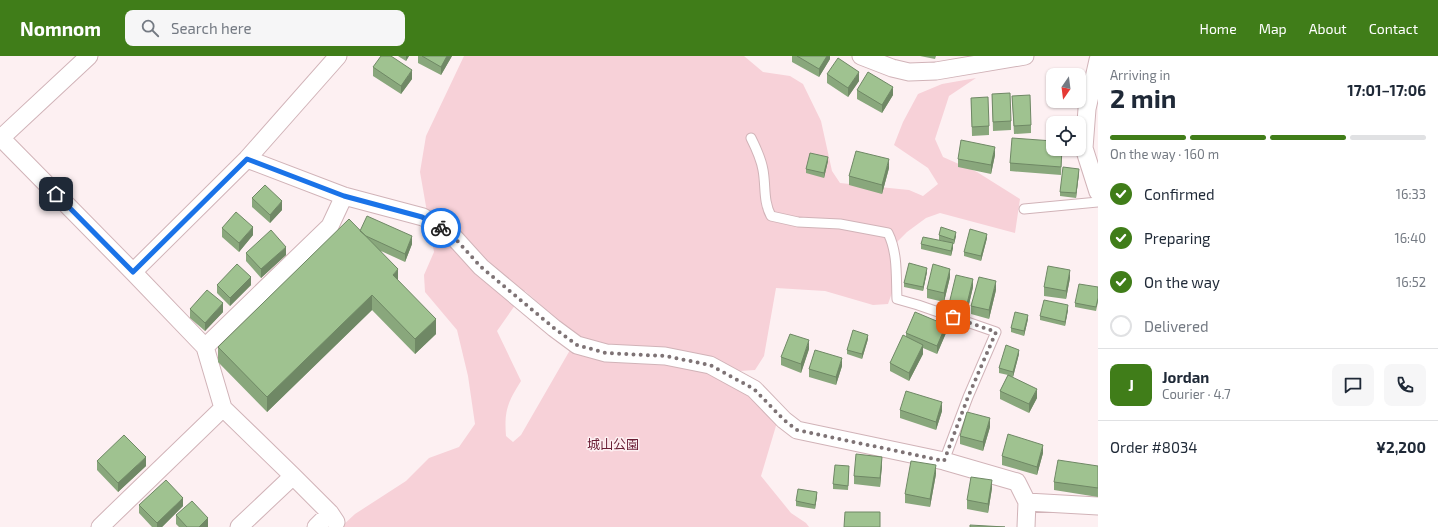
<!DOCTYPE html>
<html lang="en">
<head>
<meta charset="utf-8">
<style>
  body { margin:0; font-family:"Exo 2","Noto Sans JP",sans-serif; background:#f6f6f7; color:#1f2937; height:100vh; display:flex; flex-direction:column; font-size:15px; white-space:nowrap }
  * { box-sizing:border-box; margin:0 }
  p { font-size:13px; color:#747a83 }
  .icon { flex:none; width:22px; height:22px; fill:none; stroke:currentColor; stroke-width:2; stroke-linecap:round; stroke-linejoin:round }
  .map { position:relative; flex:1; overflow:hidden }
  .details { display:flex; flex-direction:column; background:#fff; width:340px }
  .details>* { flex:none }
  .needle { width:26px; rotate:194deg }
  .fabs { position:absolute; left:1046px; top:12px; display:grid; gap:8px }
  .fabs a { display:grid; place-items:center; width:40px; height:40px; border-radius:8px; background:#fff; box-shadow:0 1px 3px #0004; font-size:20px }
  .pin { position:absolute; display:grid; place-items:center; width:34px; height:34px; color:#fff; margin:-17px; border-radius:8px; box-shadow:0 2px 6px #0006 }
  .courier { position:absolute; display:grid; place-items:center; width:40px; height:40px; margin:-20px; border:3px solid #1a73e8; border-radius:50%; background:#fff; color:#222; box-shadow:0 1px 5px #0007 }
  .head em { font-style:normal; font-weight:700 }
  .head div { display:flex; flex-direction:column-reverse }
  .head { display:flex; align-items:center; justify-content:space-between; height:68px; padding:0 12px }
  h1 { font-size:26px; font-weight:700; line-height:30px }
  .bar { display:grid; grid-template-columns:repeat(4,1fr); gap:6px 4px; align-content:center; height:48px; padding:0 12px }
  .bar i { height:5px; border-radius:3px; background:#e0e1e3 }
  .bar .active { background:#407d19 }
  .bar p { grid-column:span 4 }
  .line { display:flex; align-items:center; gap:10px; padding:0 12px; border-top:1px solid #e0e1e3 }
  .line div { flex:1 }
  .round { display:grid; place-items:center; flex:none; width:42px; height:42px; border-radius:8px; background:#f6f6f7 }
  ol { padding:0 12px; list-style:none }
  li { display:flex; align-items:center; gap:12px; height:44px }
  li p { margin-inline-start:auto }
  li .icon { padding:4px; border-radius:50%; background:#407d19; color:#fff; stroke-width:4 }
  li:last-child { color:#747a83 }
  li i { width:22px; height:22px; border:2px solid #e0e1e3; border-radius:50% }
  header { display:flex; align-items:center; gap:24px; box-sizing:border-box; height:56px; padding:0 20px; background:#407d19; color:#fff }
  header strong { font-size:19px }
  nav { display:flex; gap:22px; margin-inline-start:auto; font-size:14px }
  .search { width:280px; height:36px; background:#f6f6f7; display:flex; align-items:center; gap:10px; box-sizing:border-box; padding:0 14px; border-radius:8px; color:#747a83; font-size:15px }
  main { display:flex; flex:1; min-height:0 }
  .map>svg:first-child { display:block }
  .green { fill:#f7d1d8; fill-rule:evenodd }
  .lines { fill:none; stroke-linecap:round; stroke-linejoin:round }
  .service-casing { stroke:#d1b3b8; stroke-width:11 }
  .minor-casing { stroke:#d1b3b8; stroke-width:19 }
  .service { stroke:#fff; stroke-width:9 }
  .minor { stroke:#fff; stroke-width:17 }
  .wall { fill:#89a77c }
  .shaded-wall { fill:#6f8865 }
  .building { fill:#9fc290; stroke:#6f8865 }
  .done { stroke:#7e7375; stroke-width:4; stroke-dasharray:0 7.2 }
  .route { stroke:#1a73e8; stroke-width:5 }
  .labels { text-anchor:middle; stroke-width:3; stroke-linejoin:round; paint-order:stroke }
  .park-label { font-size:13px; fill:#691d34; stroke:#fdf0f2 }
</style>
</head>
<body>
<header>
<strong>Nomnom</strong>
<div class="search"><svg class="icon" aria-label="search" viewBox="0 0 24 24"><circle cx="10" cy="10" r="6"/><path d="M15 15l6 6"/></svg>Search here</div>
<nav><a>Home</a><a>Map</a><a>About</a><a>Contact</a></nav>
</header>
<main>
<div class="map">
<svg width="1098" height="471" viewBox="0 0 1098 471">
  <rect width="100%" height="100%" fill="#fdf0f2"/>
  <path class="green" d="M464,0H744L763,16L790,20L803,28L821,65L832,115L840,127L909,134L923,140L938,128L928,112L894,89L903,66L918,38L942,28L976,22L949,40L935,83L943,101L977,116L1020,143L1015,177L940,157L926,162L907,176L894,189L892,215L893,234L888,248L873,249L825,235L776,232L764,300L755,314L724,316L719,318L743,334L778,363L761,420L791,457L806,467L809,471H341L355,458L406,425L429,402L459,391L475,368L468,320L457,274L425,236L424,219L434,196L420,116L426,80ZM525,235L573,277L570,294L521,379L513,386L506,380C504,354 508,346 521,325L497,275Z"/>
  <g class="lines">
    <g class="service-casing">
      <path id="service" d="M751,82C756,92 761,102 763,114C766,130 763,145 771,160L798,166L840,168L888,177C898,197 896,221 897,243L918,249L996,276L968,341L944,405
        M1024,153L1098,146"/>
    </g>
    <g class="minor-casing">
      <path id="minor" d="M89,0L1,82L133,216L205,291L223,352L293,420L330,457L336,466
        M861,0L892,12L909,16L936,15L1025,0
        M1098,4L1087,53L1084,92L1098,136
        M247,103L344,140L423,161L451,178L481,211L554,272L577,289L606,297L665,300L710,309L754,333L784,364L797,374L944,405L1017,426L1027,446L1098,450
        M133,216L247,103L338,0
        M205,291L330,170L344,140
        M100,471L223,352
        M239,471L293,420
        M316,471L330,457
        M1026,471L1027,446"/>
    </g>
    <use href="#service" class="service"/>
    <use href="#minor" class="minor"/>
  </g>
  <path class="wall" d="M398,0H409L406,5Z
    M418,0H452L441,19L418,7Z
    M792,0H830V3L819,21L792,6Z
    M920,0H936L935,3Z
    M373,11L412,23L401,38L373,20Z
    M827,18L859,25L848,41L827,27Z
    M857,34L893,39L882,57L857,43Z
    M992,38L1011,65V74L993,75Z
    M1012,40L1031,69V77L1014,78Z
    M971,42L989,70V79L972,80Z
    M1062,93L1061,119L1010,115V107Z
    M995,99L991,118L958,111V103Z
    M828,105L824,122L806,117V113Z
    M889,112L882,138L849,129V120Z
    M1079,117L1076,142L1060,140V136Z
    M252,142L282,154L270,167L252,151Z
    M222,172L253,179L239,196L222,181Z
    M360,175L412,188L405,206L381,195L398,225L436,278L415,298L372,254L267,356L218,306V291Z
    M939,179L956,180L954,188H953V192L951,200L921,193V188L943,185L939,184Z
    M987,182L981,205L964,200V196Z
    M246,197L286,199L261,222L246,205Z
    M927,216L923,235L904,231V227Z
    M950,221L944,246L927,242V233Z
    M1070,222L1066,243L1044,240V231Z
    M217,229H251L230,250L217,237Z
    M973,231L966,261L949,257V248Z
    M1098,231V246L1096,255L1075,251V247Z
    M996,234L989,263L971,258V250Z
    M190,253L223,256L205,275L190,262Z
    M1068,254L1065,270L1040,264V260Z
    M1028,263L1024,280L1011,276V272Z
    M906,277H946L937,298L923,292V298L909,325L890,315V307L906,281Z
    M868,283L862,303L847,298V294Z
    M809,293L801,317L781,309V301Z
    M1019,298L1013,321L1009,320L1037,342L1029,357L1000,343V335L1008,319L999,317V312Z
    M842,310L836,329L809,321V313Z
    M900,354L942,355L936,374L900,362Z
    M990,371L983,395L960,388V380Z
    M1043,397L1037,419L1002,409V400Z
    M97,405L146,410L118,436L97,414Z
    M882,409L880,431L854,428V420Z
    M1098,410V441L1054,434V426Z
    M849,414L848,434L833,433V428Z
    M936,418L930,451L905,447V438Z
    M992,432L988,457L967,453V444Z
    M817,440L815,453L796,450V445Z
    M139,449L183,450L162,471H152L139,457Z
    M176,459L208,470V471H179L176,468Z"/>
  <path class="shaded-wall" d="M406,0H409L406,5Z
    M447,0H452L441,19V11Z
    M827,0H830V3L819,21V13Z
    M412,14V23L401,38V30Z
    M859,16V25L848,41V32Z
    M893,31V39L882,57V49Z
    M995,91V99L991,118V109Z
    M828,101V105L824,122V117Z
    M889,103V112L882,138V129Z
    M1079,113V117L1076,142V137Z
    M282,145V154L270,167V159Z
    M253,171V179L239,196V187Z
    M956,176V180L954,188V184Z
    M987,178V182L981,205V200Z
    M412,180V188L405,206V198Z
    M953,187V192L951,200V195Z
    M286,191V199L261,222V213Z
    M927,212V216L923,235V231Z
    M398,213V228L393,219Z
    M950,213V221L944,246V237Z
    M1070,214V222L1066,243V235Z
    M251,221V229L230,250V242Z
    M973,223V231L966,261V252Z
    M996,225V234L989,263V254Z
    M372,239V254L267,356V341Z
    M223,247V256L205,275V267Z
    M1068,249V254L1065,270V266Z
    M1028,259V263L1024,280V275Z
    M436,263V278L415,298V283Z
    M946,269V277L937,298V290Z
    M868,279V283L862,303V298Z
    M809,284V293L801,317V308Z
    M923,289V298L909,325V317Z
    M1019,294V298L1013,321V316Z
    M842,302V310L836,329V321Z
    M1037,333V342L1029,357V348Z
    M942,346V355L936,374V366Z
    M990,362V371L983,395V386Z
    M1043,389V397L1037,419V411Z
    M146,401V410L118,436V427Z
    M882,401V409L880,431V422Z
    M936,409V418L930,451V443Z
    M992,424V432L988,457V448Z
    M817,436V440L815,453V449Z
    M183,442V450L162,471H157V467Z
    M208,462V471H199Z"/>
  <path class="building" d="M381,0H391L412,14L401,30L373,11Z
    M422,0H447L441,11Z
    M797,0H827L819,13Z
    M838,2L859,16L848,32L827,18Z
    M868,16L893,31L882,49L857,34Z
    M1010,37L1011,65L993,66L992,38Z
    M1030,39L1031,69L1014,70L1012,40Z
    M988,41L989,70L972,71L971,42Z
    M1012,82L1053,85V93H1062L1061,111L1010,107Z
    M961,84L995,91L991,109L958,103Z
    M856,95L889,103L882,129L849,120Z
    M810,97L828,101L824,117L806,113Z
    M1063,111L1079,113L1076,137L1060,136Z
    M265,129L282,145L270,159L252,142Z
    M236,156L253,171L239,187L222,172Z
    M367,160L412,180L405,198L366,180L360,175Z
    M349,163L398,213L393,219L436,263L415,283L372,239L267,341L218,291Z
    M941,171L956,176L954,184L939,179Z
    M970,173L987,178L981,200L964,196Z
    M271,174L286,191L261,213L246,197Z
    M923,181L953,187L951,195L921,188Z
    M909,207L927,212L923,231L904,227Z
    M237,208L251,221L230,242L217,229Z
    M933,208L950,213L944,237L927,233Z
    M1048,210L1070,214L1066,235L1044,231Z
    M956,219L973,223L966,252L949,248Z
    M979,221L996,225L989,254L971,250Z
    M1079,228L1098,231V242L1096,251L1075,247Z
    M207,234L223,247L205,267L190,253Z
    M1044,244L1068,249L1065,266L1040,260Z
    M915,256L946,269L937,290L906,277Z
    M1015,256L1028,259L1024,275L1011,272Z
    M853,274L868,279L862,298L847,294Z
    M790,278L809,284L801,308L781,301Z
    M903,279L923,289L909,317L890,307Z
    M1006,289L1019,294L1013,316L999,312Z
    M815,294L842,302L836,321L809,313Z
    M1008,319L1037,333L1029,348L1000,335Z
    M906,335L942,346L936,366L900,354Z
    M967,356L990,362L983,386L960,380Z
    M1008,378L1043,389L1037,411L1002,400Z
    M124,379L146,401L118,427L97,405Z
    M856,398L882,401L880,422L854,420Z
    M1058,404L1098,410V432L1054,426Z
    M911,405L936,409L930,443L905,438Z
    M835,409L849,410L848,430L833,428Z
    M971,421L992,424L988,448L967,444Z
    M166,424L183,442L157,467L139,449Z
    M798,433L817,436L815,449L796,445Z
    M192,445L208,462L199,471H187L176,459Z
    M845,456H880V471H844Z
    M970,469L1005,471H970Z"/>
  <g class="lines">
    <path class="done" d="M441,172L451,178L481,211L554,272L577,289L606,297L665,300L710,309L754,333L784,364L797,374L944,405L968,341L996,276L953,261"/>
    <path class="route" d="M56,138L133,216L247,103L344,140L422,161L441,172"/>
  </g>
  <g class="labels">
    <g class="park-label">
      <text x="613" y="393">城山公園</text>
    </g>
  </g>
</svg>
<div class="fabs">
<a><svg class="needle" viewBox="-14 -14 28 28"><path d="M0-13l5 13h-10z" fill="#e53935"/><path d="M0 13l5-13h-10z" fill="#747a83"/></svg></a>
<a><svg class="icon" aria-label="locate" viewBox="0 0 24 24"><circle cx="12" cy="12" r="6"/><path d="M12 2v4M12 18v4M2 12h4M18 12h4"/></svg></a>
</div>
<div class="pin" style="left:953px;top:261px;background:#ea580c"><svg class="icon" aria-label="bag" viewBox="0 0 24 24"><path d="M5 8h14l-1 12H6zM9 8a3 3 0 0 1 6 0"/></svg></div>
<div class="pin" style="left:56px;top:138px;background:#1f2937"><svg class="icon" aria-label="home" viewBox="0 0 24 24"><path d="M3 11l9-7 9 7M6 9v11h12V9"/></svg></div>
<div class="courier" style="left:441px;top:172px"><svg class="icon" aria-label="bike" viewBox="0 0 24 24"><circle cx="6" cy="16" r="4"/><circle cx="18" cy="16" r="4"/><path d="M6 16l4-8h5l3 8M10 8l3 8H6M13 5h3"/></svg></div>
</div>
<section class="details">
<div class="head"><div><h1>2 min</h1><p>Arriving in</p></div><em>17:01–17:06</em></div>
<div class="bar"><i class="active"></i><i class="active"></i><i class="active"></i><i></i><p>On the way · 160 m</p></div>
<ol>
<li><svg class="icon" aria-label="check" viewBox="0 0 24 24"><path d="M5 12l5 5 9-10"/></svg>Confirmed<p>16:33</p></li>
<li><svg class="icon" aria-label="check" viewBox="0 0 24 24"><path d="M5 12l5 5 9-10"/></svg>Preparing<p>16:40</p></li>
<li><svg class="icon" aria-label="check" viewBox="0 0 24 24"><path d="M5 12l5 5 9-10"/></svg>On the way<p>16:52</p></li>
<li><i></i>Delivered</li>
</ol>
<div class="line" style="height:72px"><b class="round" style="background:#407d19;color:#fff">J</b><div><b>Jordan</b><p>Courier · 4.7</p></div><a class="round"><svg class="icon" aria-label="chat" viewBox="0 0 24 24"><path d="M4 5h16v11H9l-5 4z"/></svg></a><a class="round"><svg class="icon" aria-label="phone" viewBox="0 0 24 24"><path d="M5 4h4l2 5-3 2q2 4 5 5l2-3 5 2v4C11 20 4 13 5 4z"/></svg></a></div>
<div class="line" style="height:52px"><div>Order #8034</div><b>¥2,200</b></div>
</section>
</main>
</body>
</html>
